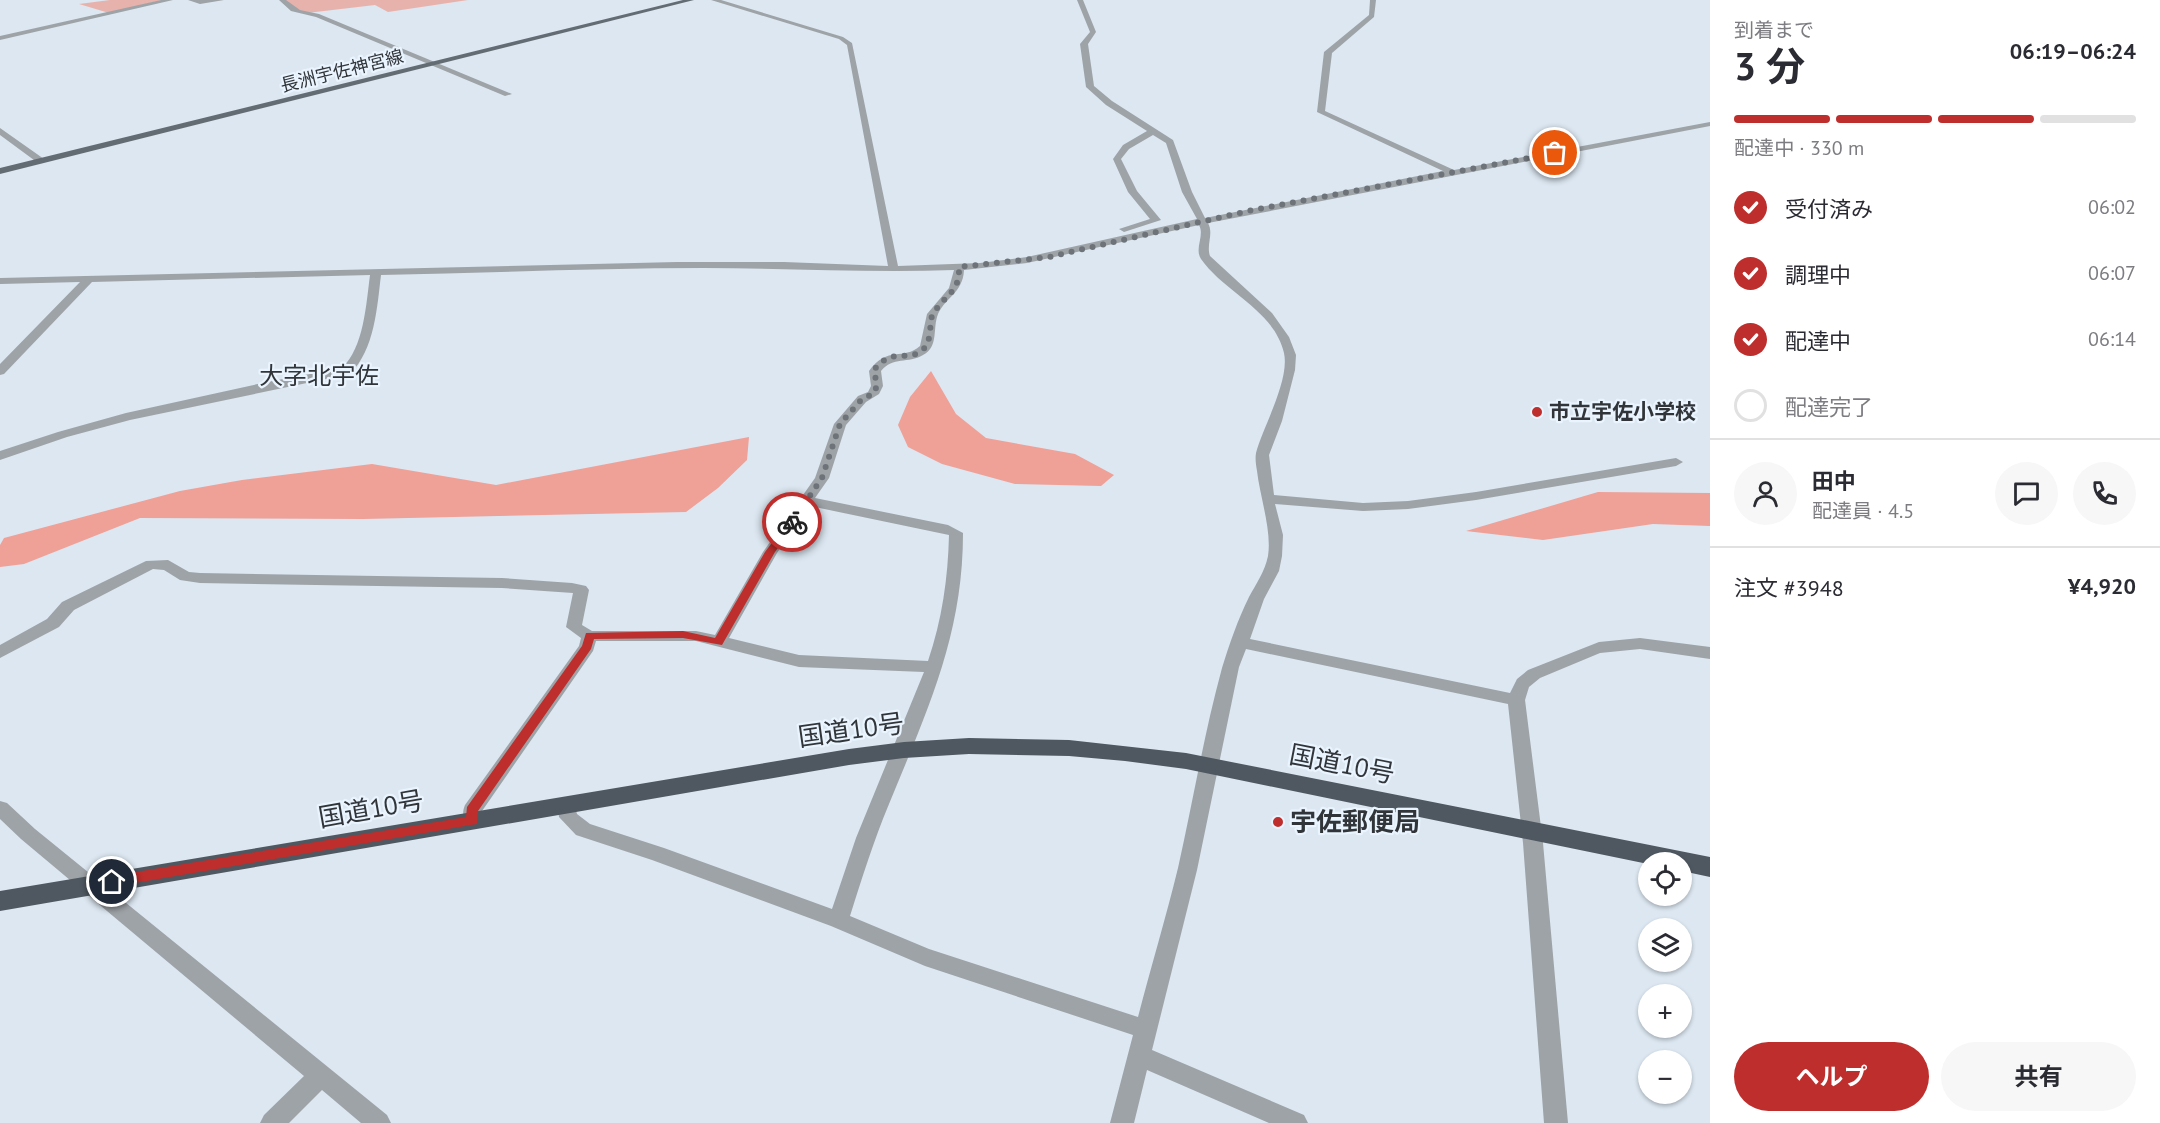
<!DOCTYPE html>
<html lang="ja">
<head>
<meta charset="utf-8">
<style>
  body { margin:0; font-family:"PT Sans","Noto Sans JP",sans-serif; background:#f7f7f7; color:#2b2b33; height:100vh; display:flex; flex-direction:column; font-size:22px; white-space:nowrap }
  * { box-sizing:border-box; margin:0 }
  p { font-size:20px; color:#7c7c81 }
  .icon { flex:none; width:33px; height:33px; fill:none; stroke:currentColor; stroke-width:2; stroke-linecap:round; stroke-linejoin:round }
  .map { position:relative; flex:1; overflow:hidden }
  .drawer { display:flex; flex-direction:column; background:#fff; width:450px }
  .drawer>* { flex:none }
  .controls { position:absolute; left:1638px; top:852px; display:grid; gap:12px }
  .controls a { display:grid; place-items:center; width:54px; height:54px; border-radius:50%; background:#fff; box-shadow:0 2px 4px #0004; font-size:30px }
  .pin { position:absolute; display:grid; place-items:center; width:51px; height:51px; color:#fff; margin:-26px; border:3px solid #fff; border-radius:50%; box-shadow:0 2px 6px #0007 }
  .courier { position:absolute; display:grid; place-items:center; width:60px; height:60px; margin:-30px; border:4px solid #bd2e2c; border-radius:50%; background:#fff; color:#222; box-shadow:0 2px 8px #0007 }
  .overview em { font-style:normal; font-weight:700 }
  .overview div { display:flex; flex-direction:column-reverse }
  .overview { display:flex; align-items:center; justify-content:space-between; height:102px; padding:0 24px }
  h1 { font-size:39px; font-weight:700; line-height:45px }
  .bar { display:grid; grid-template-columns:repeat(4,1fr); gap:9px 6px; align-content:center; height:72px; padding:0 24px }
  .bar i { height:8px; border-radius:4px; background:#e1e1e2 }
  .bar .selected { background:#bd2e2c }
  .bar p { grid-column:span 4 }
  .line { display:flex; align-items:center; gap:15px; padding:0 24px; border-top:2px solid #e1e1e2 }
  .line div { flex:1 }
  .round { display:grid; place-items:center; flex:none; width:63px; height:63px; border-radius:32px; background:#f7f7f7 }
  ol { padding:0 24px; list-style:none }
  li { display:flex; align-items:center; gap:18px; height:66px }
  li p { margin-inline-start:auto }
  li .icon { padding:6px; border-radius:50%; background:#bd2e2c; color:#fff; stroke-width:4 }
  li:last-child { color:#7c7c81 }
  li i { width:33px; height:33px; border:3px solid #e1e1e2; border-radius:50% }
  .button { display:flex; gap:12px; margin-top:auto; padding:12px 24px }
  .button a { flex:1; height:69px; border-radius:36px; background:#bd2e2c; color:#fff; font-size:24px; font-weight:700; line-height:69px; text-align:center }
  .button a+a { background:#f7f7f7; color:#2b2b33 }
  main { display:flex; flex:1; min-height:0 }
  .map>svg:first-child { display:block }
  .green { fill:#e8b2ac }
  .forest { fill:#efa097 }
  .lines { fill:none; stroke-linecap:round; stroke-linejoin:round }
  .minor { fill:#9ea3a7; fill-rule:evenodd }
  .major { fill:#646c73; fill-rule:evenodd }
  .highway { fill:#4f5861; fill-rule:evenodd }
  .route { fill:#bd2e2c }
  .done { stroke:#6d7379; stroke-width:6; stroke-dasharray:0 10.8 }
  .poi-dot { fill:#bd2e2c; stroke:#e9f4fe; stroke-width:2 }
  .labels { text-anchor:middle; stroke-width:4.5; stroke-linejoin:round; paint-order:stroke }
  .far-street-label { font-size:18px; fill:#313539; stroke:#e9f4fe }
  .poi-label { font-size:21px; font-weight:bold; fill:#313539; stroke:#e9f4fe; text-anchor:start }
  .quarter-label { font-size:24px; fill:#313539; stroke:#e9f4fe }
  .near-street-label { font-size:26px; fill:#313539; stroke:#e9f4fe }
  .near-poi-label { font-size:26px; font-weight:bold; fill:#313539; stroke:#e9f4fe; text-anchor:start }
</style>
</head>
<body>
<main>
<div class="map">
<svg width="1710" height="1123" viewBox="0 0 1710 1123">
  <rect width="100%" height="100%" fill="#dce7f1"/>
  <path class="green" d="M110,0H162L109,13L79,4Z
    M284,0H468L388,12L375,5L307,13L296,10Z"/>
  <path class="forest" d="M931,371L956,414L986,438L1075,454L1114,475L1101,486L1015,484L942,464L908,447L898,425L910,397Z
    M749,437L747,460L718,488L686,512L363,519L140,518L24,564L0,567V545L4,538L180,491L242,480L372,464L496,485Z
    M1598,492L1710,493V526L1653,524L1543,540L1466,531Z"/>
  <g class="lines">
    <path class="minor" d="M161,0H173L0,40V36Z
      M188,0H224L200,4Z
      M279,0H286L300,10L319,14L512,94L505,96L316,17L291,11Z
      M711,0H721L843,37L852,43L898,266L980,263L1027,257L1197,219L1182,192L1166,143L1153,135L1129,149L1121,159L1137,191L1161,220L1124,232L1119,229L1150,219L1128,192L1113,159L1123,145L1147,131L1106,105L1086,87L1080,44L1090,32L1077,0H1083L1096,32L1088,44L1094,86L1112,101L1173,140L1192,192L1205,218L1443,171L1317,112L1324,52L1369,15L1370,0H1376L1374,17L1332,53L1325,111L1454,170L1710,122V126L1208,223C1214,234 1206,244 1210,256L1272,313L1289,337L1296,355L1295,370L1282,421L1269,455L1274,495L1363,503L1408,501L1476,492L1676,458L1683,462L1676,466L1476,500L1408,509L1363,511L1275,504L1283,535L1282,556L1279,571L1264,599L1250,639L1510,693L1517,679L1528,670L1599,642L1640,638L1710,647V659L1640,649L1600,653L1540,678L1529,687L1525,700L1543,843L1568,1123H1544L1523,843L1508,704L1246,649L1239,667L1197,870L1152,1050L1304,1115L1308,1123H1269L1147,1070L1134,1123H1110L1133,1035L925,966L831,926L652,860L576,835L559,817L557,805L559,800L566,798L573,800L577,814L590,824L664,848L832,909L856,838L924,672L799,667L696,641H596L593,651L482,811V820L480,825L473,828L466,825C463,818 462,812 465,805L579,646L581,638L566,627L573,593L502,588L200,583L180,580L164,570L153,569L74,610L59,627L0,658V645L47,619L62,602L146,561L168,560L189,572L200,573L502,578L572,583L586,586L589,590L582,625L592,631H696L715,635L763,552L815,478L834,424L858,396L868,392L871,386L869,371C888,345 903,361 920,346L927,314L949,288L954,270C870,273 787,268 704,268C596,268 488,273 381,275C377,307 375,349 350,374L130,420L67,437L0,460V451L58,432L126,413L267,382L342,368C364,347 366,305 370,275L92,282L4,374L0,375V364L80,282L0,284V278L677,262H784L888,266L847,45L839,39ZM1199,225C1205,236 1194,248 1201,259C1225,293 1274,310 1284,353C1290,380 1263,427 1256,453C1255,459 1256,465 1257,471C1260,497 1272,531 1268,556C1265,571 1256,584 1249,597C1238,619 1229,645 1222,668C1204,734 1193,801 1178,868C1166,917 1151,967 1138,1017L929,949L850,916C862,878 874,840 889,804C927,711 963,636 963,533L948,525L815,498L829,478L846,425L866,402L879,394L883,386L881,371C893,356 908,364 923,355C938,347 933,331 937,317C943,298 963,294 964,270L1027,263ZM810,506L949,535C948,578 942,620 928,661L799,655L729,638L777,553Z
      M0,128L44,159V163H38L0,135Z
      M0,801L7,803L35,829L387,1115L391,1123H361L322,1090L289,1123H260L264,1115L304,1076L21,839L0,819Z"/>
    <path class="major" d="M683,0H694L0,174V168Z"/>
    <path class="highway" d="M969,738L1069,740L1186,753L1710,857V877L1682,871V862L1648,864L1186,769L1125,761L1069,756L969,754L904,758L849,765L0,911V891L849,749L904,742Z"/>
  </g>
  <path class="route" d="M789,520L797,522L775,552L722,645L683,638L594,639L591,649L478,811L477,824L112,887L108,885L106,882L112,876L466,817L467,807L582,646L586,633L683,631L715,638L765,552Z"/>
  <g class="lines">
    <path class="done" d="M792,522L822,478L840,424L862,399L873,394L877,386L874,370C891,348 904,361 920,352C934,343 928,322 933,314C945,294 960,293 959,267L1049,257L1248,211L1555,153"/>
  </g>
  <g class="poi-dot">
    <circle cx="1537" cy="412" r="6"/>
    <circle cx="1278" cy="822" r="6"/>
  </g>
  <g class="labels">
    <g class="far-street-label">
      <text transform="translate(342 71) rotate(-14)" y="6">長洲宇佐神宮線</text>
    </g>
    <g class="poi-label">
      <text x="1549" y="419">市立宇佐小学校</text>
    </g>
    <g class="quarter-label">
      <text x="319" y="384">大字北宇佐</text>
    </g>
    <g class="near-street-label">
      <text transform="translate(851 730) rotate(-8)" y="9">国道10号</text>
      <text transform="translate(1342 764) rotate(11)" y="9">国道10号</text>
      <text transform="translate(371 809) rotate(-10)" y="9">国道10号</text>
    </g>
    <g class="near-poi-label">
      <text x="1290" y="831">宇佐郵便局</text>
    </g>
  </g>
</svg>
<div class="controls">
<a><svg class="icon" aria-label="locate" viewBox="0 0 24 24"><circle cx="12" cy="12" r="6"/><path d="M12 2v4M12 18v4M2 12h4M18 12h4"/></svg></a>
<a><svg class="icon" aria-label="layers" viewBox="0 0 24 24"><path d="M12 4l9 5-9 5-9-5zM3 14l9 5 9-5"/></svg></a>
<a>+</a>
<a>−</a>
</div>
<div class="pin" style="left:1555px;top:153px;background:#ea580c"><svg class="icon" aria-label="bag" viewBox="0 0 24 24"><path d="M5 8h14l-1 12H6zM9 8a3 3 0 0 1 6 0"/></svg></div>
<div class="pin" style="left:112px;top:882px;background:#1f2937"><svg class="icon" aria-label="home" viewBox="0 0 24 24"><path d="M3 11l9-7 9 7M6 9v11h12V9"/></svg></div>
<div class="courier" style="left:792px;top:522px"><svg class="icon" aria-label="bike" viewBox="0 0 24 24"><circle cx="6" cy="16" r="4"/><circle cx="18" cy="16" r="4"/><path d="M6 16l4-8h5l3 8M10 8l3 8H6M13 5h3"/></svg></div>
</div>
<section class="drawer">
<div class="overview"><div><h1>3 分</h1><p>到着まで</p></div><em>06:19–06:24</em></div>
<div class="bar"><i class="selected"></i><i class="selected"></i><i class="selected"></i><i></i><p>配達中 · 330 m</p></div>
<ol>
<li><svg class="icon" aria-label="check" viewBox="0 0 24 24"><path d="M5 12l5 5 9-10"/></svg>受付済み<p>06:02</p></li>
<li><svg class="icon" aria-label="check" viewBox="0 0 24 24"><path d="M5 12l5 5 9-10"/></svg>調理中<p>06:07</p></li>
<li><svg class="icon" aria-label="check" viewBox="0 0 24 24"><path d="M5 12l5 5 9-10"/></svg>配達中<p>06:14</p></li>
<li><i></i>配達完了</li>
</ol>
<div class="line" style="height:108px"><a class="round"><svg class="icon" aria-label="person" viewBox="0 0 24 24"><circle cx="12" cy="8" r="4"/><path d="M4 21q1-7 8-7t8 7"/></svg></a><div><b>田中</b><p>配達員 · 4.5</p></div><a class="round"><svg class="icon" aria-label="chat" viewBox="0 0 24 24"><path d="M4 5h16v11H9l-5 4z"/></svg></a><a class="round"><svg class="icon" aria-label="phone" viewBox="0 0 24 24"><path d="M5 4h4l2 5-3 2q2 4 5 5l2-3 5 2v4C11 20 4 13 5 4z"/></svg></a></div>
<div class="line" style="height:78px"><div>注文 #3948</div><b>¥4,920</b></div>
<div class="button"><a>ヘルプ</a><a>共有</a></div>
</section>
</main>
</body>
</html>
